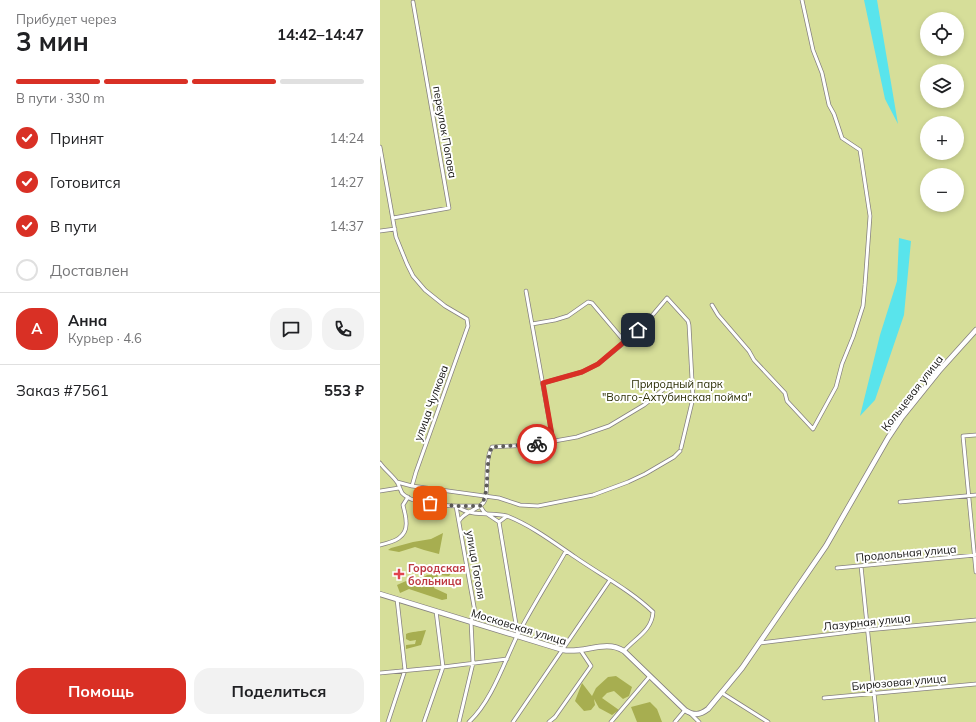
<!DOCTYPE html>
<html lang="ru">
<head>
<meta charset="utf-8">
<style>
  body { margin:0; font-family:Mulish,sans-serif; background:#f2f2f2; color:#202124; height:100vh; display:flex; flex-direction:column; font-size:15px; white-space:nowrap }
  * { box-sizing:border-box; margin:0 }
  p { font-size:13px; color:#757577 }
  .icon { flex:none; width:22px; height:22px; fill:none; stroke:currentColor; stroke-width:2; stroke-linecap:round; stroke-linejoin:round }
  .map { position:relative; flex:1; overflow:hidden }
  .drawer { display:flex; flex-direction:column; background:#fff; width:380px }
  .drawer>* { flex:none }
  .tools { position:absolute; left:540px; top:12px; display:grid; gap:8px }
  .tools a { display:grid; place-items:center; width:44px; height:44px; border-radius:50%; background:#fff; box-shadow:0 2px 6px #0003; font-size:20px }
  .pin { position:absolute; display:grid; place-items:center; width:34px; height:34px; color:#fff; margin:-17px; border-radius:8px; box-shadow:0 2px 6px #0006 }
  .courier { position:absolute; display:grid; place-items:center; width:40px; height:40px; margin:-20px; border:3px solid #d93025; border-radius:50%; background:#fff; color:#222; box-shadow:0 1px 5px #0007 }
  .headline em { font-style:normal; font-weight:700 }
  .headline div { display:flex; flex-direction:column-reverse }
  .headline { display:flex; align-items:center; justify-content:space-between; height:68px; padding:0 16px }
  h1 { font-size:26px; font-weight:700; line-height:30px }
  .bar { display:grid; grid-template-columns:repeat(4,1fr); gap:6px 4px; align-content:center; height:48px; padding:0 16px }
  .bar i { height:5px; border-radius:3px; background:#e0e0e0 }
  .bar .current { background:#d93025 }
  .bar p { grid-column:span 4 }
  .line { display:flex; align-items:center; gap:10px; padding:0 16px; border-top:1px solid #e0e0e0 }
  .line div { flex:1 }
  .round { display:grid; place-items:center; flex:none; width:42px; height:42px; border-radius:16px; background:#f2f2f2 }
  ol { padding:0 16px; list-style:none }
  li { display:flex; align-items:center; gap:12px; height:44px }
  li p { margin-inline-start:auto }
  li .icon { padding:4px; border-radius:50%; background:#d93025; color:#fff; stroke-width:4 }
  li:last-child { color:#757577 }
  li i { width:22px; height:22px; border:2px solid #e0e0e0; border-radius:50% }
  .action { display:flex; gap:8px; margin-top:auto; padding:8px 16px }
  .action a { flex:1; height:46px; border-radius:16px; background:#d93025; color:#fff; font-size:16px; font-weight:700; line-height:46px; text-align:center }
  .action a+a { background:#f2f2f2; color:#202124 }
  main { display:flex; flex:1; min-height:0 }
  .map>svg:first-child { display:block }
  .green { fill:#d6de99; fill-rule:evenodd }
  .forest { fill:#a7ae50 }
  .water { fill:#59e4ec }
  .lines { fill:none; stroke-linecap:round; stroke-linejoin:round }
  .street-casing { stroke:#868180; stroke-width:4.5 }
  .secondary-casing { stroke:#868180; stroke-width:6 }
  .street { stroke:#fff; stroke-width:3 }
  .secondary { stroke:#fff; stroke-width:4.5 }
  .done { stroke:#5c5a58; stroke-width:4; stroke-dasharray:0 7.2 }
  .route { stroke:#d93025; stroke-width:5 }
  .health-dot { fill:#e0444e; stroke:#fff; stroke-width:1.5 }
  .labels { text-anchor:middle; stroke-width:4; stroke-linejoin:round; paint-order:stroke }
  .street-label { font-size:11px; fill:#100f0e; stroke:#fff }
  .park-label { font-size:11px; fill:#2b2e04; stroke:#fff }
  .health-label { font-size:11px; font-weight:bold; fill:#be3a42; stroke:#fff; text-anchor:start }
</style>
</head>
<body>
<main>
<section class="drawer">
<div class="headline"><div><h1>3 мин</h1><p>Прибудет через</p></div><em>14:42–14:47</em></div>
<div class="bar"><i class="current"></i><i class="current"></i><i class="current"></i><i></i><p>В пути · 330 m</p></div>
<ol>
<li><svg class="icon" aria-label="check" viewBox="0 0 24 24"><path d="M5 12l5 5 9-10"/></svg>Принят<p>14:24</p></li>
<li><svg class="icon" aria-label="check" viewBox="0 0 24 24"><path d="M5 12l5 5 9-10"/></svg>Готовится<p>14:27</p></li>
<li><svg class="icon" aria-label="check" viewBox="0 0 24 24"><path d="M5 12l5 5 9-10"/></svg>В пути<p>14:37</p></li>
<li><i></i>Доставлен</li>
</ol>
<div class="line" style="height:72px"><b class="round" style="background:#d93025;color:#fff">А</b><div><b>Анна</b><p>Курьер · 4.6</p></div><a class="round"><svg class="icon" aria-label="chat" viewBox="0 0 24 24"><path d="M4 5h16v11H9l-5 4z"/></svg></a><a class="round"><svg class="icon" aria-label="phone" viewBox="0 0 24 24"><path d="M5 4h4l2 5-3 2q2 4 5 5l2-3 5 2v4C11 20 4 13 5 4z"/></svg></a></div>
<div class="line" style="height:52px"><div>Заказ #7561</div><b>553 ₽</b></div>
<div class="action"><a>Помощь</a><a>Поделиться</a></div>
</section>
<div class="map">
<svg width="596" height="722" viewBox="0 0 596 722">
  <rect width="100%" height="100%" fill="#e9e4e2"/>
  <path class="green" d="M0,0H596V722H0ZM547,19H577V49H547ZM547,71H577V101H547ZM547,123H577V153H547ZM547,175H577V205H547Z"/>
  <path class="forest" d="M63,533L59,554L44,550L35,547L19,552L8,550L11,548L33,542L51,539Z
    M54,565L69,570H74L69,576L58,575L54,588L67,594V599L62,600L29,589L20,593L17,585L26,581L41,587L42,578L47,575H51Z
    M46,630L41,645L26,649V645L35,644L36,640L30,641L26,639V634C32,631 39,632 46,630Z
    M236,676L252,687L249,696L243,699L234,691L227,693L222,698L239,710L232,715L219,708L214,699L215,705L211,710L204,711L195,701L202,683L212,696L216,688L228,677Z
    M270,702L277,709L282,722H257L251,707Z"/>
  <path class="water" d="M484,0H497L518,124L505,99Z
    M519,238L531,241L524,315L495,400L480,416L500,335L517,281Z"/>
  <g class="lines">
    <g class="street-casing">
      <path id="street" d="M0,147L16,237L27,264L33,276L45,290L65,306L87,319L88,326L36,472L32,486
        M13,218L69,208L33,2
        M0,231L15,229
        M146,291L173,441
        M332,305L338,315L369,351L374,360L405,393L407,401L433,429L456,387L462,364L473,337L483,306L485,285L490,216L480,150L462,138L454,114L449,105L442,73L433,50L422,0
        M152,324L175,320L188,316L208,302L212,303L245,342
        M163,383L202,372L218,364L245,342L265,324L287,298L308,321L309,325L313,398L301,448
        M596,435L583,436L596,572
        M0,463C5,470 12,475 17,482C19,485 20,489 22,493C36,508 81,506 100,506L104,512L119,522L127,516C152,526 173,542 195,557C221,575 250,590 273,612C272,631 255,638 244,651
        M17,482L32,486L119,498L140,505L158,506L213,495L248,482L265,474L294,457L300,451
        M0,491L19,488
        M520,502L596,495
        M76,506L95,612L91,621L93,663L79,722
        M77,507C93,517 110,512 127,516
        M79,521C84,511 102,509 105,500C109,484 104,461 112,447L152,445L197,437L229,426L264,405L284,389
        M119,522L138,636
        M0,545C13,542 28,538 26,521C26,516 24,510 23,505L28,497
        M481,566L497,722
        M457,568L596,555
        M380,643L487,630L596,620
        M0,673L63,667L127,659
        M342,693L388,722
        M444,698L596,684
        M311,714L319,722
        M8,722L25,670L17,599
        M44,722L63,667L56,611
        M89,722C111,702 124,663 137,636C152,607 170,579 186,551
        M133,722L230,580
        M169,722L175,717L211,666L201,651
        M231,722L270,676
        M295,722L305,710"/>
    </g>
    <g class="secondary-casing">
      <path id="secondary" d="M0,594L183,650C204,654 225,639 244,651L305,710C314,716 320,715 328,709L362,668L446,546L508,438L522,417L559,371L596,330"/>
    </g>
    <use href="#street" class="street"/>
    <use href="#secondary" class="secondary"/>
  </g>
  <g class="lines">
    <path class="done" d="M50,503L76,506H100C111,495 104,462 112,447L157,444"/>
    <path class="route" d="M157,444L173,441L163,383L202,372L218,364L258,330"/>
  </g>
  <path class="health-dot" d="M17 568h4v4h4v4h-4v4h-4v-4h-4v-4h4z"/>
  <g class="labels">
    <g class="street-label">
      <text transform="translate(65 132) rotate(80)" y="4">переулок Попова</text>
      <text transform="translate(532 393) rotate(-52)" y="4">Кольцевая улица</text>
      <text transform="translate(51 403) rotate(-70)" y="4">улица Чулкова</text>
      <text transform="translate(526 553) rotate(-5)" y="4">Продольная улица</text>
      <text transform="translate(96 565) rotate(80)" y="4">улица Гоголя</text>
      <text transform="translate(487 622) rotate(-6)" y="4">Лазурная улица</text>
      <text transform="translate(139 627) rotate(17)" y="4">Московская улица</text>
      <text transform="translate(519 682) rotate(-5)" y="4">Бирюзовая улица</text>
    </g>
    <g class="park-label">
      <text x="297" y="388">Природный парк<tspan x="297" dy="13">"Волго-Ахтубинская пойма"</tspan></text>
    </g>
    <g class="health-label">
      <text x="28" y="572">Городская<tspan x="28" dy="13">больница</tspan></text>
    </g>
  </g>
</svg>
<div class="tools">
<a><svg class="icon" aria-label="locate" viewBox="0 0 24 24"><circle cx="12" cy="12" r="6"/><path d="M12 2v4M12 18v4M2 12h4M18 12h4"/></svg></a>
<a><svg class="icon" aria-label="layers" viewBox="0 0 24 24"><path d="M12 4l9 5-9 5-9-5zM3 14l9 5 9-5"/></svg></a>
<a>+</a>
<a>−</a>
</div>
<div class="pin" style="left:50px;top:503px;background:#ea580c"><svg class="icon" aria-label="bag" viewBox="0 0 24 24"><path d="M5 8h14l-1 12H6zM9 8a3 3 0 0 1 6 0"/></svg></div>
<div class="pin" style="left:258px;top:330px;background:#1f2937"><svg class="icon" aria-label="home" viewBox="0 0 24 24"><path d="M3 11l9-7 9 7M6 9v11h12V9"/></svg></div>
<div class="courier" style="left:157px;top:444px"><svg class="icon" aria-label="bike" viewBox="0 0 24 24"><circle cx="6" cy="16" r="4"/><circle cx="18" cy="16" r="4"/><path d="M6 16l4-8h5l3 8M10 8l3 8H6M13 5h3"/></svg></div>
</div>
</main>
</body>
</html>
